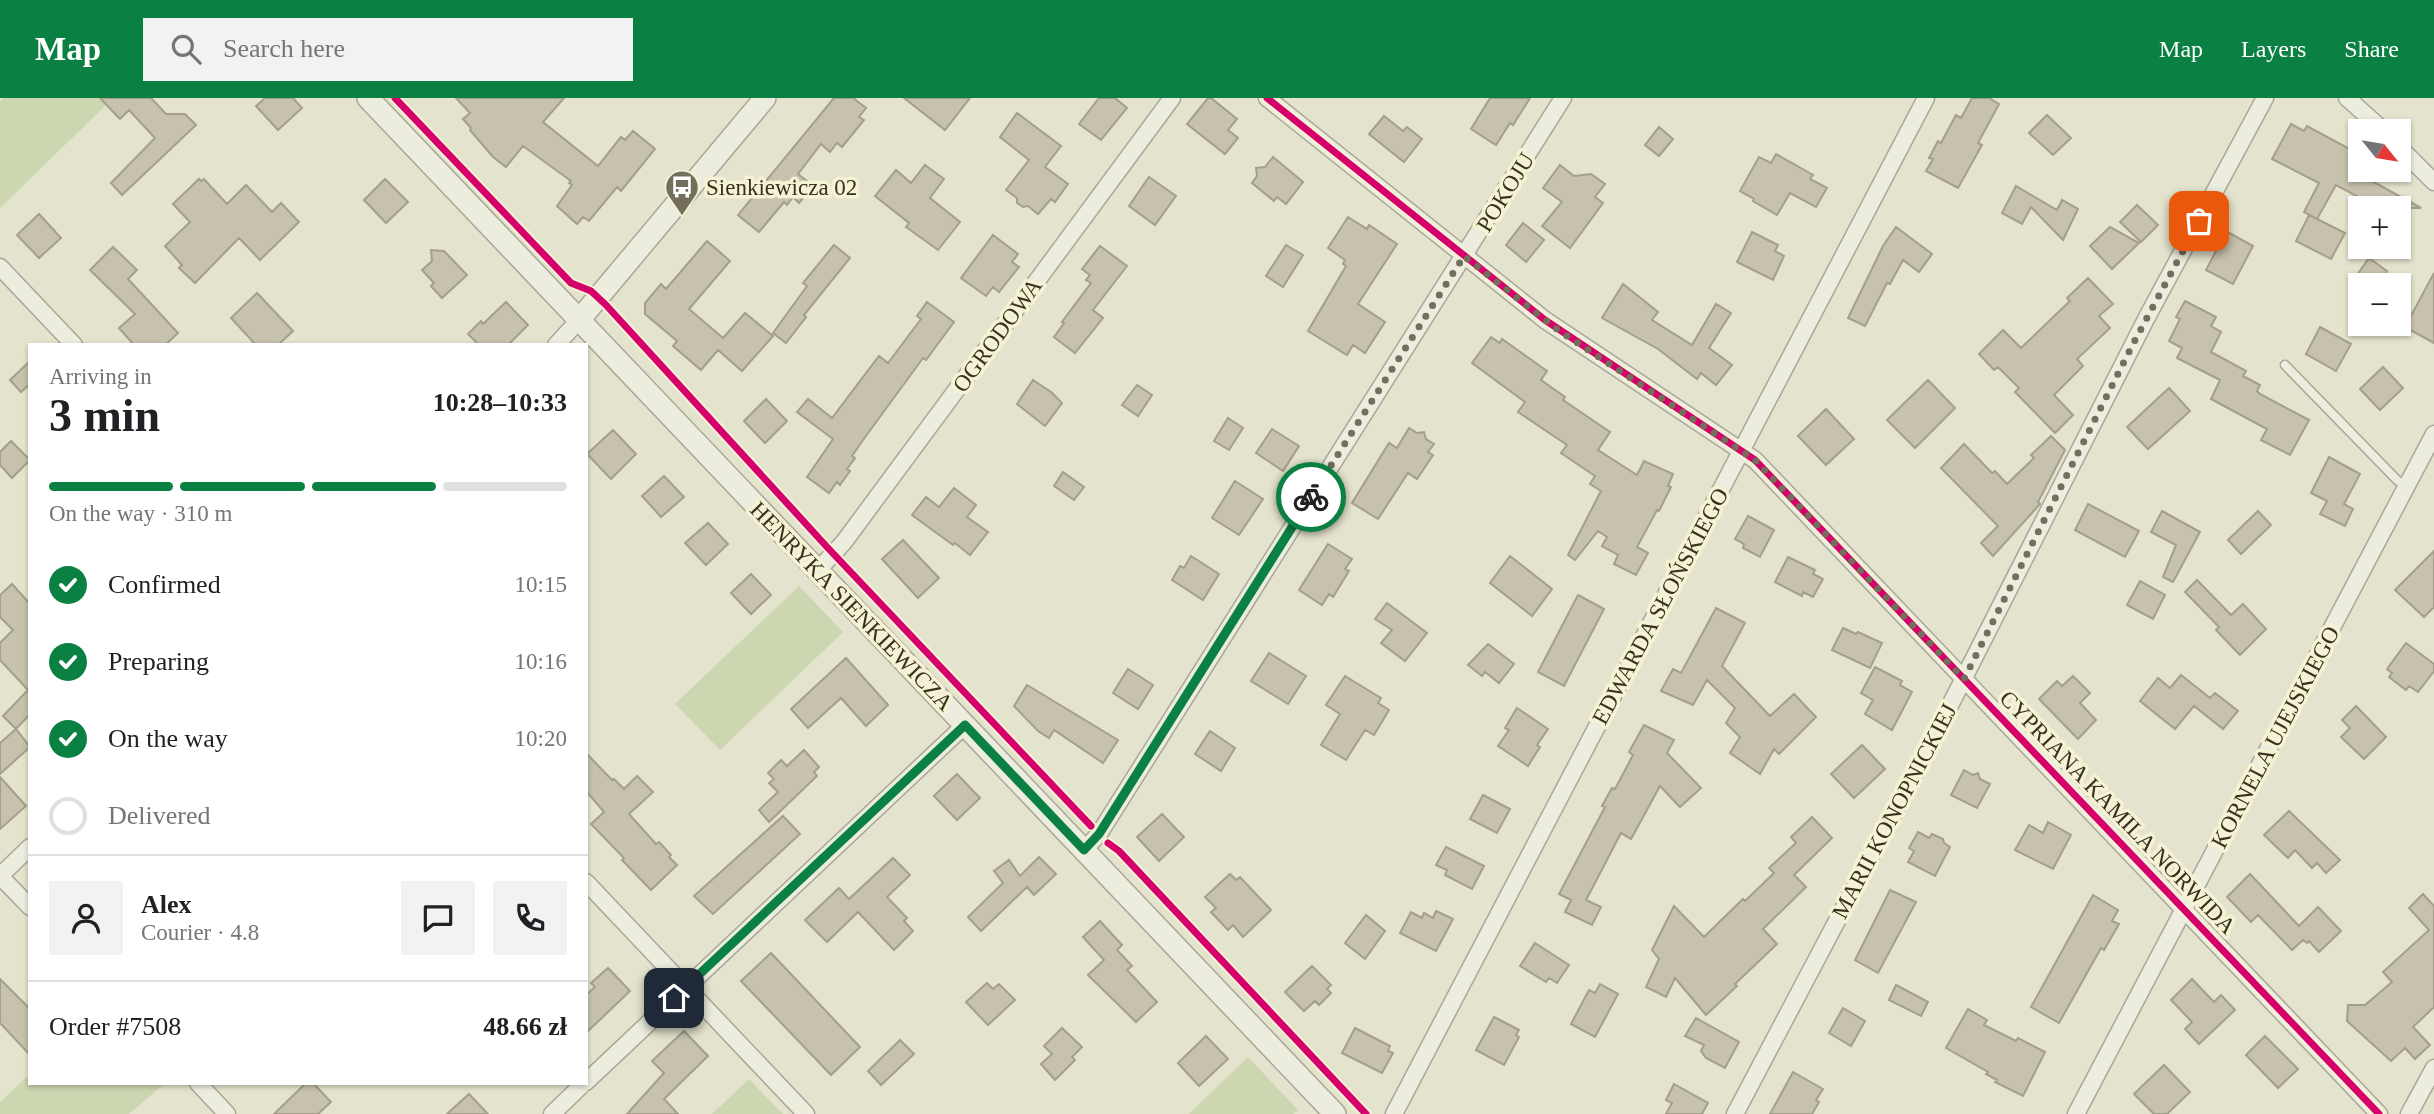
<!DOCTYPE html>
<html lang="en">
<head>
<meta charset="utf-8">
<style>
  body { margin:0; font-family:Georgia,serif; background:#f2f2f2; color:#202124; height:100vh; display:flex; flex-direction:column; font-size:26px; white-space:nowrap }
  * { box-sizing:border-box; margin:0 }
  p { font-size:23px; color:#757577 }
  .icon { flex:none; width:38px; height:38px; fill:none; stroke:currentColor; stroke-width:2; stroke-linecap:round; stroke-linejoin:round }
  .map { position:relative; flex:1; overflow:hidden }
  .panel { position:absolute; left:28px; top:245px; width:560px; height:742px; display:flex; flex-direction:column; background:#fff; border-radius:0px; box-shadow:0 2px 5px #0004 }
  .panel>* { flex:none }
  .needle { width:46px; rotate:120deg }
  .buttons { position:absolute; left:2348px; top:21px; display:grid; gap:14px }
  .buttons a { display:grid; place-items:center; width:63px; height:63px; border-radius:0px; background:#fff; box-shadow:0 2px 5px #0004; font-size:35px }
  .pin { position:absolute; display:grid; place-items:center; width:60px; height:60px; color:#fff; margin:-30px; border-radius:14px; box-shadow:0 4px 10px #0006 }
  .courier { position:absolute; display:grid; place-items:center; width:70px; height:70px; margin:-35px; border:5px solid #0b8043; border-radius:50%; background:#fff; color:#222; box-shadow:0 2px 9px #0007 }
  .summary em { font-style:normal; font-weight:800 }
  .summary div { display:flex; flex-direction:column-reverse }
  .summary { display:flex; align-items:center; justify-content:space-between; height:119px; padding:0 21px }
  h1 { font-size:46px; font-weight:800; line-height:52px }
  .bar { display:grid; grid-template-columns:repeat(4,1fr); gap:10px 7px; align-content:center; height:84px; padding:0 21px }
  .bar i { height:9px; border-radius:5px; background:#e0e0e0 }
  .bar .selected { background:#0b8043 }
  .bar p { grid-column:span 4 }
  .line { display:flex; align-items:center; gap:18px; padding:0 21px; border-top:2px solid #e0e0e0 }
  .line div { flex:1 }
  .round { display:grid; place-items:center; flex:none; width:74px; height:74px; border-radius:0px; background:#f2f2f2 }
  ol { padding:0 21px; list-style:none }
  li { display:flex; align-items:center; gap:21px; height:77px }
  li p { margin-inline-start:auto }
  li .icon { padding:7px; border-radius:50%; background:#0b8043; color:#fff; stroke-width:4 }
  li:last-child { color:#757577 }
  li i { width:38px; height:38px; border:4px solid #e0e0e0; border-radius:50% }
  header { display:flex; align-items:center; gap:42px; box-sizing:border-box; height:98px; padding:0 35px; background:#0b8043; color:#fff }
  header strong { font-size:33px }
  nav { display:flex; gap:38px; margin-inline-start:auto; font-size:24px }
  .search { width:490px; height:63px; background:#f2f2f2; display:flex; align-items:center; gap:18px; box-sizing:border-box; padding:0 24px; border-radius:0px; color:#757577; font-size:26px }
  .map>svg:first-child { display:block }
  .green { fill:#ccd6b0 }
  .building { fill:#c7c2ae; stroke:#a49f8c; stroke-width:2 }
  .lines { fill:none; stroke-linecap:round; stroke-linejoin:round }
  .service-casing { stroke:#a9a797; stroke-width:11 }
  .minor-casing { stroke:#a9a797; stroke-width:19 }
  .tertiary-casing { stroke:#a9a797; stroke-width:24 }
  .service { stroke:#ececdf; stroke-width:8 }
  .minor { stroke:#ececdf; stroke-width:16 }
  .tertiary { stroke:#ececdf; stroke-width:21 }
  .cycleway-casing { stroke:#f5f3d4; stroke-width:11 }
  .cycleway { stroke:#d6006c; stroke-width:7 }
  .done { stroke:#746f5c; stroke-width:7; stroke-dasharray:0 12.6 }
  .route { stroke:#0b8043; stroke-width:9 }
  .labels { text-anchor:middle; stroke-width:7; stroke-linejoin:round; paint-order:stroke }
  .poi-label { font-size:23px; fill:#38311f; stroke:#f5f3d4; text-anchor:start }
  .street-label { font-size:23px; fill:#38311f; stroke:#f5f3d4 }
</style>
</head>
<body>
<header>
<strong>Map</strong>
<div class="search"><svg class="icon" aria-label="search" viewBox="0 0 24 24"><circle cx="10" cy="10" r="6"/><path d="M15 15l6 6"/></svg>Search here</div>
<nav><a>Map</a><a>Layers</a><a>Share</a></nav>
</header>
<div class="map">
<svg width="2434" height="1016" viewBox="0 0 2434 1016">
  <rect width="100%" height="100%" fill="#e4e3cd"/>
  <path class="green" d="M3,0H99L106,7L0,110V3Z
    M799,488L843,534L720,652L675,606Z
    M1248,959L1298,1012L1293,1016H1189Z
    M30,976V985H165L129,1016H0V1004Z
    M749,981L783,1016H712Z"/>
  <path class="building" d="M100,0H151L166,16H185L196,27L122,97L111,85L155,40L129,12L120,21Z
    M265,0H293L302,10L278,32L256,8Z
    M456,0H564L543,24L598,68L621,39L625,42L633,33L655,51L621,93L617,89L589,123L583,119L577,126L557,108L572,87L569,85L571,83L523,48L506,69L493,59L470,32L471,30L463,21L470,15Z
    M834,0H853L866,10L859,19L864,22L842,49L837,45L830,54L821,46L798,76L813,88L799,105L793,99L787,107L784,104L759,134L738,117Z
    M904,0H970L945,32Z
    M1099,0H1115L1127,10L1101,42L1079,26Z
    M1208,0H1211L1237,21L1228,32L1238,40L1225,56L1187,26Z
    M1490,0H1530L1513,27L1510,25L1496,47L1471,31Z
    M1972,0H1989L1999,6L1978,45L1982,47L1958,90L1926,73L1933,61L1929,60L1938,43L1941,45L1956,17L1961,20Z
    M1017,15L1061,48L1045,69L1068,86L1055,104L1051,101L1038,116L1028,108L1023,109L1017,105V100L1006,92L1029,62L1000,39Z
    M2047,17L2071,40L2053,57L2029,35Z
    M1384,18L1403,33L1407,29L1422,41L1404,64L1369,36Z
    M2291,26L2304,33L2307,28L2361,57V72H2375L2370,82L2421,110H2379L2336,87L2317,121L2304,114L2319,85L2272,61Z
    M1659,29L1673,41L1659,58L1645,47Z
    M1776,56L1813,77L1810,81L1827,90L1816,109L1790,95L1777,117L1753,103L1754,101L1740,93L1759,59L1771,65Z
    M1273,59L1303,84L1286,106L1277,99L1274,103L1252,85L1257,78L1256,70L1265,69Z
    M925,67L944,81L930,100L960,124L938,152L906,129L909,125L875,98L896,72L911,85Z
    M1560,67L1574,78L1591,76L1605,86L1595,99L1603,105L1570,150L1542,128L1562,104L1543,90Z
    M1149,79L1176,98L1155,127L1129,108Z
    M199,81L201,83L204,81L227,106L246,87L272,114L281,105L299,124L260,162L239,140L195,185L179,170L182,167L165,148L190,124L173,106Z
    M385,81L408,104L386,125L364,102Z
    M2016,88L2057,112L2062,102L2078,111L2063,142L2031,109L2022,126L2002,115Z
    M2137,107L2158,127L2141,144L2120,124Z
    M39,116L61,140L39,160L17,137Z
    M2309,117L2345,135L2331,161L2296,143Z
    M1348,119L1367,131L1369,127L1397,146L1358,206L1385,224L1365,255L1353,247L1347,257L1308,233L1346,168L1343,166L1345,162L1328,150Z
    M1523,125L1544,142L1526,164L1506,147Z
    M1896,129L1932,156L1919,174L1903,162L1890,186L1887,185L1865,228L1848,220L1883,148Z
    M2110,129L2139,145L2112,171L2090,148Z
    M2222,131L2253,148L2233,186L2206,172L2218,149L2214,147Z
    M1752,134L1778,147L1775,153L1784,158L1773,182L1737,164Z
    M993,137L1018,156L1012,164L1019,169L999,194L993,189L986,198L961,180Z
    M707,143L730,163L689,211L723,240L745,215L773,238L742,273L718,252L701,272L673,248L677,243L645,216V205L661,186L666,191Z
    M834,147L850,160L804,217L806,219L786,245L773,235L807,188L803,185Z
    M1286,147L1303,157L1283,189L1266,178Z
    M1100,148L1127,168L1093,212L1103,220L1075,255L1054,239L1064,225L1062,224L1091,185L1086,182L1090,177L1082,171Z
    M113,149L137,172L128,181L178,235L165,247H134L119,230L135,216L90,172Z
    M431,152L444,153L467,177L442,200L431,188L434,185L422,172L432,163Z
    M2369,160L2387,173L2377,187H2350Z
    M2434,175V245L2405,229Z
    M2088,180L2113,206L2099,218L2110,230L2077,261L2083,268L2054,297L2073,317L2055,335L2015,294L2019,290L1998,269L1994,272L1979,256L2003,232L2021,250L2070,203L2067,200Z
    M1623,186L1658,214L1652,222L1692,247L1716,206L1731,215L1709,250L1732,267L1716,287L1701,275L1697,281L1658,251L1602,220Z
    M257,195L293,233L278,247H256L231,220Z
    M2185,203L2216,219L2211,228L2221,234L2211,254L2246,273L2243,278L2260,287L2257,293L2260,296L2309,322L2290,357L2261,342L2267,331L2211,301L2220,282L2177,260L2182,250L2169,243L2180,221L2176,219Z
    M506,204L528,227L508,247H479L468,236L481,223L483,226Z
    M927,204L954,224L926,262L923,260L863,342L852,358L855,360L847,371L850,373L840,387L837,384L829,395L807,379L833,341L797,314L808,301L832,320L879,258L888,265L921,221L917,218Z
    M2320,229L2351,246L2336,273L2306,256Z
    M1491,239L1500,245L1502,241L1547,273L1541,282L1565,299L1563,302L1610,334L1598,352L1637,377L1644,363L1673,376L1668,388L1671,389L1659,413L1657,412L1637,449L1648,455L1636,477L1614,466L1618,457L1602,448L1607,439L1598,433L1575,462L1568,457L1601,393L1590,386L1595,378L1561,355L1567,347L1518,314L1525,304L1472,265Z
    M30,263V286L21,294L10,282Z
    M2383,269L2403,290L2380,312L2360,291Z
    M1033,282L1051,294L1062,305L1045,328L1017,306Z
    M1928,282L1955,310L1915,350L1887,322Z
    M1137,287L1152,297L1138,318L1122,307Z
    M2169,290L2190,313L2148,351L2127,329Z
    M766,301L787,323L765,345L744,323Z
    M1826,311L1854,341L1826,367L1798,338Z
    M1228,320L1243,330L1229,352L1214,343Z
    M1409,330L1417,335L1424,334L1426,341L1434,346L1428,354L1433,357L1417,381L1408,375L1378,421L1352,405L1389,345L1397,350Z
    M1272,331L1299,348L1283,373L1256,355Z
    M613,332L636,356L611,381L587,356Z
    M2051,338L2065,352L2038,404L2040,406L1993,458L1981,445L1998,428L1941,370L1964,346L1992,375L1995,373L2007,386L2034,360L2031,357Z
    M11,343L30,362L12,380L0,367V354Z
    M2329,359L2360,376L2344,406L2353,411L2345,428L2320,416L2327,403L2311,395Z
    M1063,374L1084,389L1074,402L1054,388Z
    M664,378L684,399L661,419L642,398Z
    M1235,383L1263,401L1239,437L1212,420Z
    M954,390L976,407L967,419L988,434L970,457L955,445L953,447L912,417L926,399L939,409Z
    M2088,406L2139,433L2125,459L2075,432Z
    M2162,413L2200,434L2173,484L2163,479L2176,447L2151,434Z
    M2258,413L2271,427L2241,456L2228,442Z
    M1748,418L1774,432L1760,459L1743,450L1744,446L1735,441Z
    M708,425L728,446L706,467L685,445Z
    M903,442L939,480L918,500L882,461Z
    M1328,446L1352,461L1345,471L1349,473L1333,499L1329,496L1322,507L1299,492Z
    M2434,453V509L2424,519L2395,492Z
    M1191,458L1219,476L1203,502L1172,482L1180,468L1184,470Z
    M1510,458L1552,491L1532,518L1490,485Z
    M1788,459L1815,472L1813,476L1823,481L1813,499L1803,494L1802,498L1775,484Z
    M751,476L771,497L751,516L731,495Z
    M2197,482L2231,517L2243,506L2266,531L2240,557L2216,532L2219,529L2185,494Z
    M2140,483L2165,497L2153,521L2127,507Z
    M12,486L30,506V616L16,631L3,618L28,592L0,562V545L13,532L0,519V497Z
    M1578,497L1604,511L1564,588L1538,574Z
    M1387,505L1427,535L1405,563L1381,545L1392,532L1375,521Z
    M1716,510L1745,525L1722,568L1770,618L1794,596L1816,619L1779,656L1774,651L1760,676L1730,655L1740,639L1726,625L1735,610L1707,582L1693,607L1661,593L1673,571L1681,575Z
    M1843,530L1856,536L1858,534L1882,545L1870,570L1832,552Z
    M2406,545L2434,566V573L2418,594L2409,588L2406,592L2389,579L2392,575L2387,571Z
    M1488,546L1514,566L1499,585L1485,574L1482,578L1468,567Z
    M1269,555L1306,578L1288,606L1251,583Z
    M846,560L888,607L866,628L841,600L808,630L791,611Z
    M1875,569L1902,583L1900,587L1912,594L1892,632L1865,616L1873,602L1861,595Z
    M1128,571L1153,587L1138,611L1113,595Z
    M2181,577L2210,600L2215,595L2238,613L2223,631L2194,608L2175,631L2140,603L2158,580L2170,590Z
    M1345,578L1381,600L1378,605L1389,612L1374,637L1365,632L1346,662L1321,647L1340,616L1326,607Z
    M2073,578L2090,595L2080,605L2096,622L2078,641L2039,601L2057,583L2062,588Z
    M1027,587L1118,642L1103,665L1054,632L1049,640L1038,633L1014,608Z
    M2356,608L2386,639L2364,661L2341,639L2350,630L2342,622Z
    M1517,610L1548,631L1537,647L1540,649L1528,668L1498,648L1509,632L1505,630Z
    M1644,627L1674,642L1667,655L1701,690L1680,709L1660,688L1631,741L1621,735L1586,802L1601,809L1592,827L1565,814L1571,802L1559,796L1605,709L1602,708L1612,690L1615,691L1633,657L1629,654Z
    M16,631L30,649L0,676V645Z
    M1210,633L1235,650L1221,673L1195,656Z
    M1862,647L1885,671L1854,700L1831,676Z
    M804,652L819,669L814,674L817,678L769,724L759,712L778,694L769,685L774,681L768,675L781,662L787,668Z
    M586,655L612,682L614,681L624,691L637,678L653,694L629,716L656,746L659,744L671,757L669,759L677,767L651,792L622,762L624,760L591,726L604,714L586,693Z
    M1964,672L1973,677L1978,675L1980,681L1990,686L1977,710L1951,697Z
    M957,676L980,700L957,722L934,698Z
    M0,679L26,708L0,731Z
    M1483,697L1510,711L1497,735L1470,721Z
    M2289,713L2340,762L2326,775L2317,765L2312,770L2295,752L2288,760L2264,737Z
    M1162,716L1184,739L1159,763L1137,739Z
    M783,718L800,736L713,816L694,798Z
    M1812,719L1832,740L1794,777L1806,789L1763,831L1777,846L1735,886L1737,888L1706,917L1675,880L1666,899L1646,889L1659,861L1652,852L1674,808L1704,839L1743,801L1745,803L1774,775L1769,770L1796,745L1791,739Z
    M2048,724L2071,737L2053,771L2015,752L2029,727L2043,735Z
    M1918,734L1929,740L1932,736L1943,741L1944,745L1950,749L1935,778L1908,764L1914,753L1909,750Z
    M1446,749L1484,768L1472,791L1445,777L1447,772L1436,767Z
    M1039,759L1056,776L1034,797L1027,789L981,833L968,819L1003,785L994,773L1009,762L1020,778Z
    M893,760L910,777L887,799L907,820L904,823L913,833L894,852L858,814L827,844L805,822L839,790L849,801Z
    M1230,776L1236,782L1240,779L1271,812L1243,839L1233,827L1228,832L1211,814L1216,810L1205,799Z
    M2250,776L2299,828L2318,809L2341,833L2319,854L2309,843L2307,845L2303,842L2292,852L2258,817L2251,824L2227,799Z
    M1890,792L1916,804L1878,875L1855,862Z
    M2423,796L2434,808V909L2413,929L2430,947L2415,961L2405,950L2391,963L2347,923L2348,907H2365L2392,884L2383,874L2429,832L2409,810Z
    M2093,797L2118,812L2112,823L2119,826L2104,852L2101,850L2059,925L2031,909Z
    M1436,813L1453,821L1436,853L1400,835L1411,814L1422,820L1424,815L1433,820Z
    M1366,817L1385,833L1365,861L1345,845Z
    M1100,823L1122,847L1117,852L1132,868L1127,872L1157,904L1136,924L1088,877L1104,862L1083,839Z
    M1535,845L1569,867L1557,885L1549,880L1546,884L1520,868Z
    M771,855L860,949L831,977L741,883Z
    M1312,868L1331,887L1327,891L1331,895L1319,907L1315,903L1304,913L1285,894Z
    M608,870L630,893L586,935V897L595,889L591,885Z
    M0,881L30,911V957L0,925Z
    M2192,881L2214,904L2221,897L2235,912L2199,946L2185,931L2192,924L2171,902Z
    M987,885L993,891L999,886L1015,902L988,927L966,904Z
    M1600,886L1618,896L1595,939L1571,926L1589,892L1595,895Z
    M1896,887L1928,904L1921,918L1889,902Z
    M1843,910L1865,923L1851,948L1829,935Z
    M1968,911L1987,922L1984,927L2016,943L2018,940L2045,954L2023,998L1995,984L1997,982L1986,976L1988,974L1946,950Z
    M1494,919L1519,932L1516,937L1519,939L1504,967L1476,952Z
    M1696,920L1739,944L1725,970L1706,960L1701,953L1704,947L1685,938Z
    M1062,930L1082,949L1072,959L1075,962L1055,982L1041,966L1052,956L1044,948Z
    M1355,930L1390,948L1388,953L1393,955L1382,975L1342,955Z
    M684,933L708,958L664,1001L678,1016H627L664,975L652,963Z
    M1206,938L1228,961L1199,988L1178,965Z
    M2265,938L2298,971L2278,990L2246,957Z
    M900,942L914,956L881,987L868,973Z
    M2164,967L2190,994L2167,1016H2154L2134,996Z
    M1793,974L1823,991L1816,1002L1819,1004L1812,1016H1770Z
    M306,985H313L331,1004L318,1016H274Z
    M1674,986L1708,1005L1702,1016H1666L1672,1005L1666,1002Z
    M469,996L488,1016H447Z"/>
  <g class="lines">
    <g class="service-casing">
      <path id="service" d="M2285,267L2397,382L2407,389"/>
    </g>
    <g class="minor-casing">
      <path id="minor" d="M1267,0L1545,222L1755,362L2379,1016
        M2347,0L2384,33
        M2399,49L2434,84
        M0,169L74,247
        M556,247L580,221
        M818,472L844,444L1172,0
        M1084,752L1099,736L1563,0
        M0,778L30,809
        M0,778L30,749
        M586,784L806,1016
        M586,984L965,627
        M198,985L227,1016
        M552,1016L584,985
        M1394,1016L1926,0
        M1735,1016L1935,637L2146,221L2265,0
        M2076,1016L2434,336
        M2409,1016L2434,970"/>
    </g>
    <g class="tertiary-casing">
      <path id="tertiary" d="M368,0L1335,1016
        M580,221L765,0"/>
    </g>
    <use href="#service" class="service"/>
    <use href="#minor" class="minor"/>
    <use href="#tertiary" class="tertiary"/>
    <g class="cycleway-casing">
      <path id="cycleway" d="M395,0L571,185L591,193L606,207L827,449L1091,728
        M1267,0L1545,222L1755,362L2379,1016
        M1108,745L1119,753L1366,1016"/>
    </g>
    <use href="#cycleway" class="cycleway"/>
  </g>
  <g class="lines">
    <path class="done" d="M1311,399L1464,158L1558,232L1755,362L1964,581L2133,246L2199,123"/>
    <path class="route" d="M674,900L965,627L1084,752L1099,736L1311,399"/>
  </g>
  <defs>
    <g id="bus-pin" transform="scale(1.75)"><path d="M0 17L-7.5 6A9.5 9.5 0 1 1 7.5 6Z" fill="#746f5c" stroke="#f5f3d4"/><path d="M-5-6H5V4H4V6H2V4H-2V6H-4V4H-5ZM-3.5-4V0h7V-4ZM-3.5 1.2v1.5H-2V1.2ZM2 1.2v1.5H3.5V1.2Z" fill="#fff"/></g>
  </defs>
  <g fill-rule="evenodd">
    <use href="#bus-pin" x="682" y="89"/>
  </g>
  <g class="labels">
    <g class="poi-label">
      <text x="706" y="97">Sienkiewicza 02</text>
    </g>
    <g class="street-label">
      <text transform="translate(1505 94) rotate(-58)" y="8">POKOJU</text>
      <text transform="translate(997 237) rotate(-54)" y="8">OGRODOWA</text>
      <text transform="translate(852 508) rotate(46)" y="8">HENRYKA SIENKIEWICZA</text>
      <text transform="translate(1660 508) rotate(-62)" y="8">EDWARDA SŁOŃSKIEGO</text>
      <text transform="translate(2275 639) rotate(-62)" y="8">KORNELA UJEJSKIEGO</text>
      <text transform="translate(1894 713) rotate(-62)" y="8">MARII KONOPNICKIEJ</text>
      <text transform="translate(2118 714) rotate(46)" y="8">CYPRIANA KAMILA NORWIDA</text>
    </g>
  </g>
</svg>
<div class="buttons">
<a><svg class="needle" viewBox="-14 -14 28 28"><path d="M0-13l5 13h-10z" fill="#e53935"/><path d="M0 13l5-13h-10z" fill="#757577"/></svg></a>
<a>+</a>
<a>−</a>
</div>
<div class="pin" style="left:2199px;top:123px;background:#ea580c"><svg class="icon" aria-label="bag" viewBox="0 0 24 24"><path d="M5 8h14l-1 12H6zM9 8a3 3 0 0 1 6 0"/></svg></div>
<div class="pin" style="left:674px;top:900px;background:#1f2937"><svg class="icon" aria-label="home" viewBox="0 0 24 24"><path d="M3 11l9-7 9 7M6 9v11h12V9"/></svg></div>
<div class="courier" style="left:1311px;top:399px"><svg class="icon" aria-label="bike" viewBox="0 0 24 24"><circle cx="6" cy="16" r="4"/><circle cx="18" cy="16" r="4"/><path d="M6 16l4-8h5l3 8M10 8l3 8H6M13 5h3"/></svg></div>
<section class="panel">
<div class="summary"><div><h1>3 min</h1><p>Arriving in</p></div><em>10:28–10:33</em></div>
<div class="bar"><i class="selected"></i><i class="selected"></i><i class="selected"></i><i></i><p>On the way · 310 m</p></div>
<ol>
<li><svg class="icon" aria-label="check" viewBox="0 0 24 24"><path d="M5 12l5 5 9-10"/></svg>Confirmed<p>10:15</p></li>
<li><svg class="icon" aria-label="check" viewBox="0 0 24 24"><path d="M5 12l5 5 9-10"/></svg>Preparing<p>10:16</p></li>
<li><svg class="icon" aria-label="check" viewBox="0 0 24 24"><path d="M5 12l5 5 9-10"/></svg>On the way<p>10:20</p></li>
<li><i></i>Delivered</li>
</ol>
<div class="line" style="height:126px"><a class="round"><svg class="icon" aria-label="person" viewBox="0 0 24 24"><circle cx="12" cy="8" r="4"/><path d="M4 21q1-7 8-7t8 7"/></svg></a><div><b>Alex</b><p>Courier · 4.8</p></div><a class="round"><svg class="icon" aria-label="chat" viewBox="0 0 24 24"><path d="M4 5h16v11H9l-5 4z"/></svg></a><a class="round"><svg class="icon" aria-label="phone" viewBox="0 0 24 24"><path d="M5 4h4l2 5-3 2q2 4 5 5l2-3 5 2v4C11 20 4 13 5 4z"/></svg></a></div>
<div class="line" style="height:91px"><div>Order #7508</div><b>48.66 zł</b></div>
</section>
</div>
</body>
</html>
